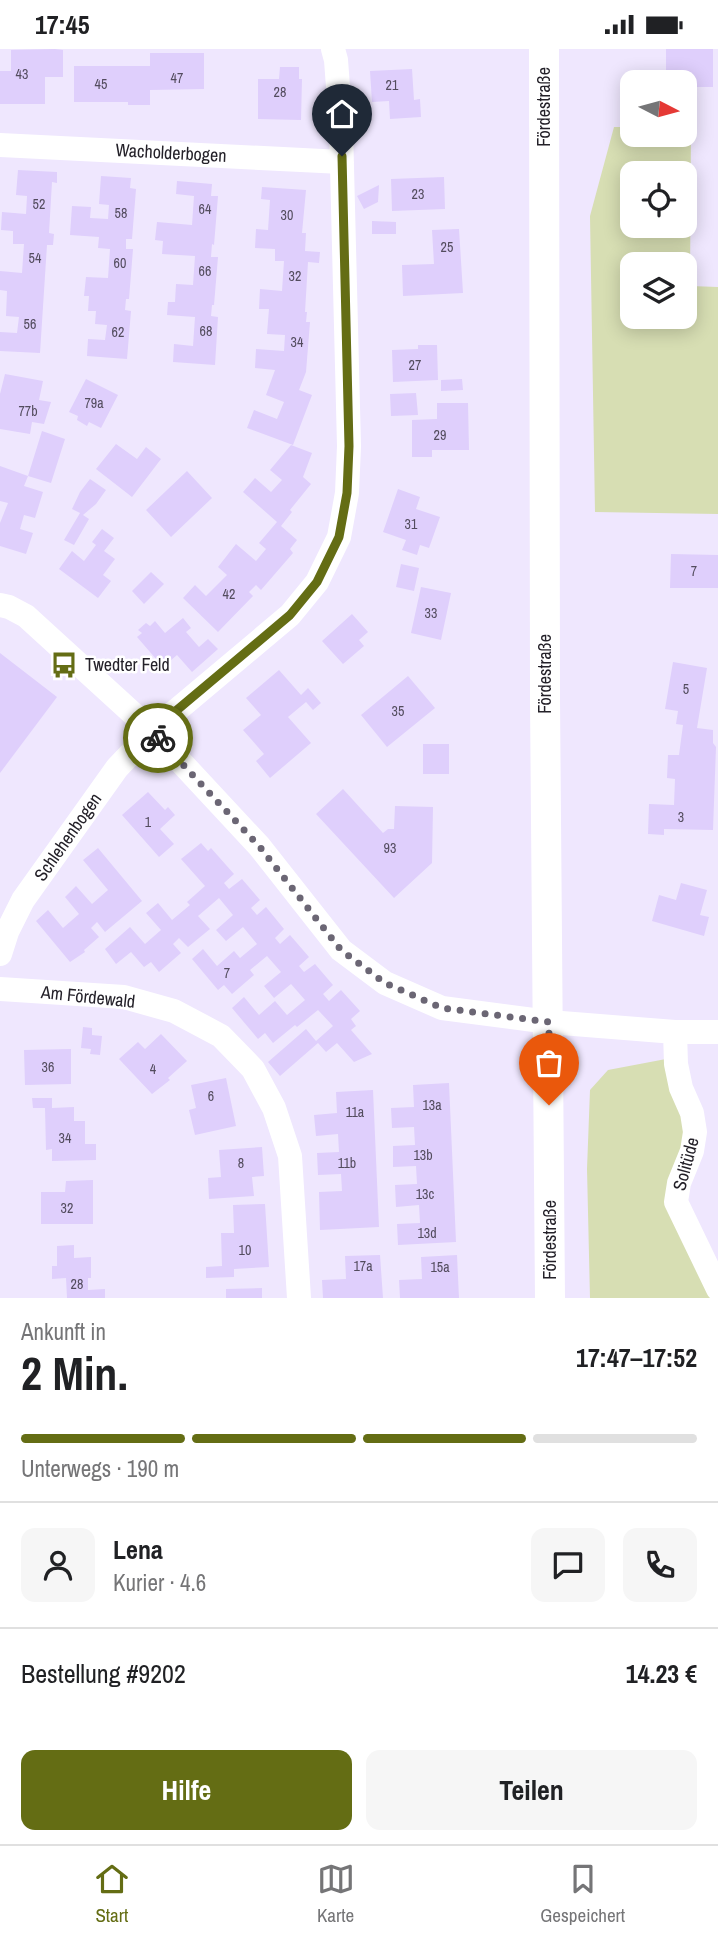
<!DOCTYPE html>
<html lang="de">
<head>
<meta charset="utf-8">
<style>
  body { margin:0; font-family:"Archivo Narrow",sans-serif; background:#f6f6f6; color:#202124; height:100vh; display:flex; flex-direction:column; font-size:26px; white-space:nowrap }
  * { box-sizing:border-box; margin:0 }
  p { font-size:23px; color:#757577 }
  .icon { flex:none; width:38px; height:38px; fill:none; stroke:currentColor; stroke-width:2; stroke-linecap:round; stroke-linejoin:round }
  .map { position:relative; height:1249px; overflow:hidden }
  .sheet { display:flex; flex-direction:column; background:#fff; flex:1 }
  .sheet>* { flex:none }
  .needle { width:46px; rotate:96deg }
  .fabs { position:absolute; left:620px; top:21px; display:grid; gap:14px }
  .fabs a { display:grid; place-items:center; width:77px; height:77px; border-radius:14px; background:#fff; box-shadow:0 4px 18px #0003; font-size:35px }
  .pin { position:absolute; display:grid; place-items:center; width:60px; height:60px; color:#fff; margin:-72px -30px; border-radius:50% 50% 50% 0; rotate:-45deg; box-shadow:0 0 7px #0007 }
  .pin .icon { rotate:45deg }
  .courier { position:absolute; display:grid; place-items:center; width:70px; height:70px; margin:-35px; border:5px solid #646d14; border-radius:50%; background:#fff; color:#222; box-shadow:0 2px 9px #0007 }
  .summary em { font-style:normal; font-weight:700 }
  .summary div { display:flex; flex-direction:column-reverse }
  .summary { display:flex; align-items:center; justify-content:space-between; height:119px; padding:0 21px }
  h1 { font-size:46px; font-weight:700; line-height:52px }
  .bar { display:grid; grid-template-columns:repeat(4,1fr); gap:10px 7px; align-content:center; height:84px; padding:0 21px }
  .bar i { height:9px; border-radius:5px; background:#e0e0e0 }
  .bar .on { background:#646d14 }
  .bar p { grid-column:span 4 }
  .line { display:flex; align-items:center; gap:18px; padding:0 21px; border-top:2px solid #e0e0e0 }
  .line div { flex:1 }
  .round { display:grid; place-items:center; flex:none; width:74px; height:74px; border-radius:14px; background:#f6f6f6 }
  .button { display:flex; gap:14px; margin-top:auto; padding:14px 21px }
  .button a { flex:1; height:80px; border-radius:14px; background:#646d14; color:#fff; font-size:28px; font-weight:700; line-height:80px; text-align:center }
  .button a+a { background:#f6f6f6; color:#202124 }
  .status { display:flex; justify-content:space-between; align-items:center; height:49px; padding:0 35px; background:#fff; direction:ltr }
  .status svg { height:19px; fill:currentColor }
  .tab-bar { display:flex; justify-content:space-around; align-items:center; height:98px; border-top:2px solid #e0e0e0; background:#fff; font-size:19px; color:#757577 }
  .tab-bar a { display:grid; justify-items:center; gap:4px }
  .tab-bar .on { color:#646d14 }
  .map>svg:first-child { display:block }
  .green { fill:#d7deb3; fill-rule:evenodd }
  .building { fill:#dfcffc }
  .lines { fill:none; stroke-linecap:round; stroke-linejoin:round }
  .minor { stroke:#fff; stroke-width:24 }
  .major { stroke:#fff; stroke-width:30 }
  .done { stroke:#6b6674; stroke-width:7; stroke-dasharray:0 12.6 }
  .route { stroke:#646d14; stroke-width:9 }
  .labels { text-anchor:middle; stroke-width:5; stroke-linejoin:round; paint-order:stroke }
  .number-label { font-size:14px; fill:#534c5e }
  .street-label { font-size:18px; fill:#242129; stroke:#fff }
  .poi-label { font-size:18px; fill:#242129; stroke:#fff; text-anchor:start }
</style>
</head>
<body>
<div class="status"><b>17:45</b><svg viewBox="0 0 49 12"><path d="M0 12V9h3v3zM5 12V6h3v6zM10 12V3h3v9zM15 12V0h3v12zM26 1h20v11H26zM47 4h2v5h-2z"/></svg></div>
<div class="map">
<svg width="718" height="1249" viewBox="0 0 718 1249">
  <rect width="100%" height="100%" fill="#efe7fe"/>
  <path class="green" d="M614,78H632V86H684V80H691L690,237L718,238V465L595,463L590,167ZM632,124H684V177H632ZM632,215H684V268H632Z
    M666,1010L685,1069L687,1099L669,1146L715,1249H590L587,1120L590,1041L608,1021Z"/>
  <path class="building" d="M55,0L63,1V28H45V55H0V22H11V1Z
    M666,0H713V38H684V33H666Z
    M150,4H204V40L150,41V56H128V53H74V17H150Z
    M280,18H299V30H302L301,71L258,70V30H279Z
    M412,20L414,51L420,50L421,68L390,70L389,52L372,53L370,22Z
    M18,121L57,123V134L52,133L49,184L54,185L53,196H47L40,304L0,302V283L17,284L19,268L6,267L7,242L0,241V222L22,224L24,195H13V182L1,181L2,163L26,165L27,147L16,146Z
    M101,127L131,129L130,139L136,140L132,190H126V200H133L129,250H126L125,261L131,262L127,310L87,307L88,290L105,291L107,276L95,275L96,262H88L89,247H84L86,228L108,229L110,200L98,199L99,188L70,186L72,157L91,158L90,169L108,170L109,156L99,155Z
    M444,128L445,160L392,162L391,130Z
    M177,132L212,135L211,147H218L214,196L212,195L211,208H218L214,256H212L211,267L218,268L215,316L173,313L174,295L193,297L195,268L167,266L168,253H175L176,235L193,236L195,207L162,205L163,192L155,191L157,173L192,176L194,147L176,145Z
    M379,136L378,153L364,160L357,147Z
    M262,138L306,141L302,184H306L305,202L320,203L319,214L308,213L305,263H307L306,273H310L306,323L299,341L312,346L293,396L247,379L254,361L277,370L284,353L266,346L275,321L255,319L256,300L284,302L285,286L267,285L269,260H259L260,240L282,242L284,212H275V200L255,199L256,180L268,181L270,151L261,150Z
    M372,172L396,173V185H372Z
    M459,180L463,244L403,247L402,216L434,215L432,181Z
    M418,296H437L438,331L393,333L392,301L418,300Z
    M5,325L43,332L39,351L51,353L44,375L32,373L30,385L0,380V345Z
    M86,330L118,346L101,379L89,373L87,377L77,371L78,367L69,363Z
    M462,330L463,341L441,342V331Z
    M416,344L418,366L391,367L390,345Z
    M437,354H468L469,401H432V408H412V371L437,370Z
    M42,382L65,390L51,434L28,427Z
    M116,395L137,410L146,398L161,410L132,448L96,420Z
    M291,396L312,404L303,428L311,435L290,461L292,463L281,477L297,491L290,500L293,504L261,541L256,536L249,543L253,547L218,583L183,549L195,536L206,547L227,526L218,518L236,495L256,512L266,500L259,494L277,473L243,443L255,429L271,443L282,431L270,421Z
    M0,417L28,427L24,437L43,443L35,469L24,466L20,480L33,484L26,505L0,497V474L8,454L0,452Z
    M187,422L212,449L171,488L146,461Z
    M90,430L106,441L96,455L83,466L89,470L74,496L64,491L80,464L72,460L80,443Z
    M398,440L420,448L416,460L440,468L429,499L420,496L417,506L402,501L406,491L383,483Z
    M102,480L114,489L104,502L115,510L103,526L111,532L98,549L59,520L72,502L84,512L96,496L92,493Z
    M671,505L718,506V539H670Z
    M401,515L419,519L414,542L396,538Z
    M151,523L164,535L144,555L132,542Z
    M421,538L451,544L441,591L411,584Z
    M352,565L368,583L359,591L364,597L343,615L322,592Z
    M183,569L191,579L186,583L199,598L208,590L218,600L192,623L177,606L163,618L137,588L142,584L138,581L146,574L150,577L155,572L165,584Z
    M0,604L57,648L0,724Z
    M673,613L707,619L697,679L713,681V694L716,698L713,781L664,780V786L648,785L649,755L674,756L675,730L667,729L668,706H679L683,676L676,675L678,662L665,660Z
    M279,621L301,646L308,639L321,654L313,661L306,653L288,668L311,694L270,729L256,712L264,705L243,681L261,666L246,649Z
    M408,627L435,659L387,698L361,666Z
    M423,695H449V725H423Z
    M343,740L383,784L388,780H394L395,757L433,758L432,814L394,849L316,765Z
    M148,743L165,761L168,758L175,766L160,780L174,795L159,808L122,766Z
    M201,794L208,802L211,799L234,825L224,834L229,840L242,830L260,851L251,859L257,866L266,858L284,880L275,889L280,895L290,886L309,908L299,917L304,923L315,915L333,936L323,945L329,952L341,941L360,962L351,970L356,977L351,981L372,1005L354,1013L337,994L326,1003L318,994L280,1027L268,1013L306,980L316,992L333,977L318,961L297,978L295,976L273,994L265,984L258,990L232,959L244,948L259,966L275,952L287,966L305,951L291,935L274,949L264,937L281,923L267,907L250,921L254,926L232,945L224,936L218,941L192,910L203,900L217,917L234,902L240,909L257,895L243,878L226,892L216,881L233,866L219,849L198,867L210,880L188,898L179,889L173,895L181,904L159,923L151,913L144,918L131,903L116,915L105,900L130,878L145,895L161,881L146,864L158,854L172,871L190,856L187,853L205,837L181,810Z
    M98,799L142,852L105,883L97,873L91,879L99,888L84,901L85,903L70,913L36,872L48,861L63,879L79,865L65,848L76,837L92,855L108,841L83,811Z
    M681,834L707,841L700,866L709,868L704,887L652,872L659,846L676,851Z
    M83,978L92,979V986L102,987L100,1006L90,1005L91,1000L81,999Z
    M161,985L187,1012L168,1029L170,1031L152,1045L119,1010L138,993L145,1000Z
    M71,1000V1035L25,1036L24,1001Z
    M226,1029L236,1077L195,1086L189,1061L196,1059L191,1036Z
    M449,1034L456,1193L398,1196L397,1175L420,1174L419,1156L396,1158L395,1136L417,1135L416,1117L393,1118V1097L415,1096L414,1078L392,1079L391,1059L414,1058L413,1036Z
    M373,1041L379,1178L320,1181L319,1143L342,1142L341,1125L318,1126L317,1104L339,1103L338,1085L316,1087L314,1066L337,1064L336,1043Z
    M32,1049H52V1059L74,1058V1072H85V1095H96V1111L52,1112V1100L46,1101L45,1059H33Z
    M262,1098L264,1127L252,1128L254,1147L209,1150L208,1129L221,1128L219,1101Z
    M93,1131V1175H41V1143H65L66,1132Z
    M265,1155L269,1218L234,1220V1228L206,1229V1218L222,1217L221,1184H234L233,1156Z
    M74,1196V1209L91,1208V1229H88V1241L105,1240V1249H67L66,1229L52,1230V1217H57V1197Z
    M380,1206L383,1249H323L322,1231L346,1230L345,1207Z
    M457,1206L459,1249H400L399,1231L422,1230L421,1208Z
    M262,1239V1249H226V1240Z"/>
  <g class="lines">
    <path class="minor" d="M0,96L342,113
      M0,556L9,558L26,567L152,682L259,797L341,901L385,934L442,959L549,973L675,983H718
      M0,905L7,883L23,851L117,719L152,682L290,566L317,533L339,488L347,444L349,397L341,78L336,11L333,0
      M0,940L124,948L174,962L221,987L253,1020L274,1059L290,1107L299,1249
      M675,983L676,1015L681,1039L692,1064L695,1083L692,1102L679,1134L676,1153L718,1240"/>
    <path class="major" d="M544,0L545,650L550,1249"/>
  </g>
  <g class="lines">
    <path class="done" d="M158,689L259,797L341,901L385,934L442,959L549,973V1056"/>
    <path class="route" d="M158,689L152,682L290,566L317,533L339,488L347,444L349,397L342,107"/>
  </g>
  <defs>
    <g id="bus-bare" transform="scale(2.1)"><path d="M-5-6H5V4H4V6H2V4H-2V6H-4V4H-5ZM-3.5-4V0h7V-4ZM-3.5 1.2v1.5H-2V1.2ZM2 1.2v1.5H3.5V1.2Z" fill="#646d14" stroke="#fff" stroke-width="2.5" paint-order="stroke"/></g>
  </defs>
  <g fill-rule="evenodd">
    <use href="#bus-bare" x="64" y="616"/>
  </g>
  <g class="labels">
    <g class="number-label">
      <text x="22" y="30">43</text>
      <text x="177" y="34">47</text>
      <text x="101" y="40">45</text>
      <text x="392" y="41">21</text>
      <text x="280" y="48">28</text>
      <text x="418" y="150">23</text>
      <text x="39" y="160">52</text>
      <text x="205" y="165">64</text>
      <text x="121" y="169">58</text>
      <text x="287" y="171">30</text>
      <text x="447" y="203">25</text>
      <text x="35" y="214">54</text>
      <text x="120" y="219">60</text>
      <text x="205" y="227">66</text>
      <text x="295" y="232">32</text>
      <text x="30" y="280">56</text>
      <text x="206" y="287">68</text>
      <text x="118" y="288">62</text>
      <text x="297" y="298">34</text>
      <text x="415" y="321">27</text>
      <text x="94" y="359">79a</text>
      <text x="28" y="367">77b</text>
      <text x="440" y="391">29</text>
      <text x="411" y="480">31</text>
      <text x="694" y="527">7</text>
      <text x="229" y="550">42</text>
      <text x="431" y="569">33</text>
      <text x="686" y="645">5</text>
      <text x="398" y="667">35</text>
      <text x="681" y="773">3</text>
      <text x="148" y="778">1</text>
      <text x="390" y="804">93</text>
      <text x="227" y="929">7</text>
      <text x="48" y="1023">36</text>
      <text x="153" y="1025">4</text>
      <text x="211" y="1052">6</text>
      <text x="432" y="1061">13a</text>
      <text x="355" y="1068">11a</text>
      <text x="65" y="1094">34</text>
      <text x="423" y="1111">13b</text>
      <text x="241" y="1119">8</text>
      <text x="347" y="1119">11b</text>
      <text x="425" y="1150">13c</text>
      <text x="67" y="1164">32</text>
      <text x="427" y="1189">13d</text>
      <text x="245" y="1206">10</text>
      <text x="363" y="1222">17a</text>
      <text x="440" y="1223">15a</text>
      <text x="77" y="1240">28</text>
    </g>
    <g class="street-label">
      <text transform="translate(544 58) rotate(-90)" y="6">Fördestraße</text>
      <text transform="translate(171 104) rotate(3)" y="6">Wacholderbogen</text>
      <text transform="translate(545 625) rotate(-90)" y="6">Fördestraße</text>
      <text transform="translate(68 788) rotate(-55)" y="6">Schlehenbogen</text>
      <text transform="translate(88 948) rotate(6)" y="6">Am Fördewald</text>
      <text transform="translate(686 1115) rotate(-75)" y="6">Solitüde</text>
      <text transform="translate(550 1191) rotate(-90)" y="6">Fördestraße</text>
    </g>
    <g class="poi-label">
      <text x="85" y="622">Twedter Feld</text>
    </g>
  </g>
</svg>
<div class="fabs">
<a><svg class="needle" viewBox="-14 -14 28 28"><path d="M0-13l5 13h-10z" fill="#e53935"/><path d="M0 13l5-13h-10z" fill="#757577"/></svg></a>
<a><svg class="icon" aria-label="locate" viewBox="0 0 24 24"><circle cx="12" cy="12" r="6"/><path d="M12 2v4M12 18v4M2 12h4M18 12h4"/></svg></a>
<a><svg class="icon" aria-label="layers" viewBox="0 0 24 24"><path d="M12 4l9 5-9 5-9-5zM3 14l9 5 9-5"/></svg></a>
</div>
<div class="pin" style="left:549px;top:1056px;background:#ea580c"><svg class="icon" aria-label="bag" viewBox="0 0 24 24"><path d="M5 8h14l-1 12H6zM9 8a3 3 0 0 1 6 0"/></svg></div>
<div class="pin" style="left:342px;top:107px;background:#1f2937"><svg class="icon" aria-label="home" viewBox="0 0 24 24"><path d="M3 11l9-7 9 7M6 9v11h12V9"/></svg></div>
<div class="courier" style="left:158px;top:689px"><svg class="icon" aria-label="bike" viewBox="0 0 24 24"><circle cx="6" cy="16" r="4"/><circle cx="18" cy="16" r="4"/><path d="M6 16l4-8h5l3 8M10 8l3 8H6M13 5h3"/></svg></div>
</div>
<section class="sheet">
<div class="summary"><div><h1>2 Min.</h1><p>Ankunft in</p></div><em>17:47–17:52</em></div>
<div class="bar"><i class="on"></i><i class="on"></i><i class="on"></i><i></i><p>Unterwegs · 190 m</p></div>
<div class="line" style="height:126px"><a class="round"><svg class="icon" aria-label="person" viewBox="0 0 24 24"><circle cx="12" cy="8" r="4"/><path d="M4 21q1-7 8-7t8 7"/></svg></a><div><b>Lena</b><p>Kurier · 4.6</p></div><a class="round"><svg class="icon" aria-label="chat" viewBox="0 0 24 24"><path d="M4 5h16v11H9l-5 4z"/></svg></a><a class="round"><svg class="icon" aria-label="phone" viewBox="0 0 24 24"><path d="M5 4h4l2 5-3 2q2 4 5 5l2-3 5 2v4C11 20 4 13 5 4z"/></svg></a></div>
<div class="line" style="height:91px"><div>Bestellung #9202</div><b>14.23 €</b></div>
<div class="button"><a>Hilfe</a><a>Teilen</a></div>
</section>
<nav class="tab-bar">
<a class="on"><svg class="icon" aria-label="home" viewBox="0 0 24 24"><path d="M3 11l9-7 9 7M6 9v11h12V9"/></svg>Start</a>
<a><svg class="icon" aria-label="map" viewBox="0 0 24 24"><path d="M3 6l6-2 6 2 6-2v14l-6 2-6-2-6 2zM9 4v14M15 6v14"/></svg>Karte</a>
<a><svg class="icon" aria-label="saved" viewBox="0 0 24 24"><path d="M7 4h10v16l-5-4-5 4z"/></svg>Gespeichert</a>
</nav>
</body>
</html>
